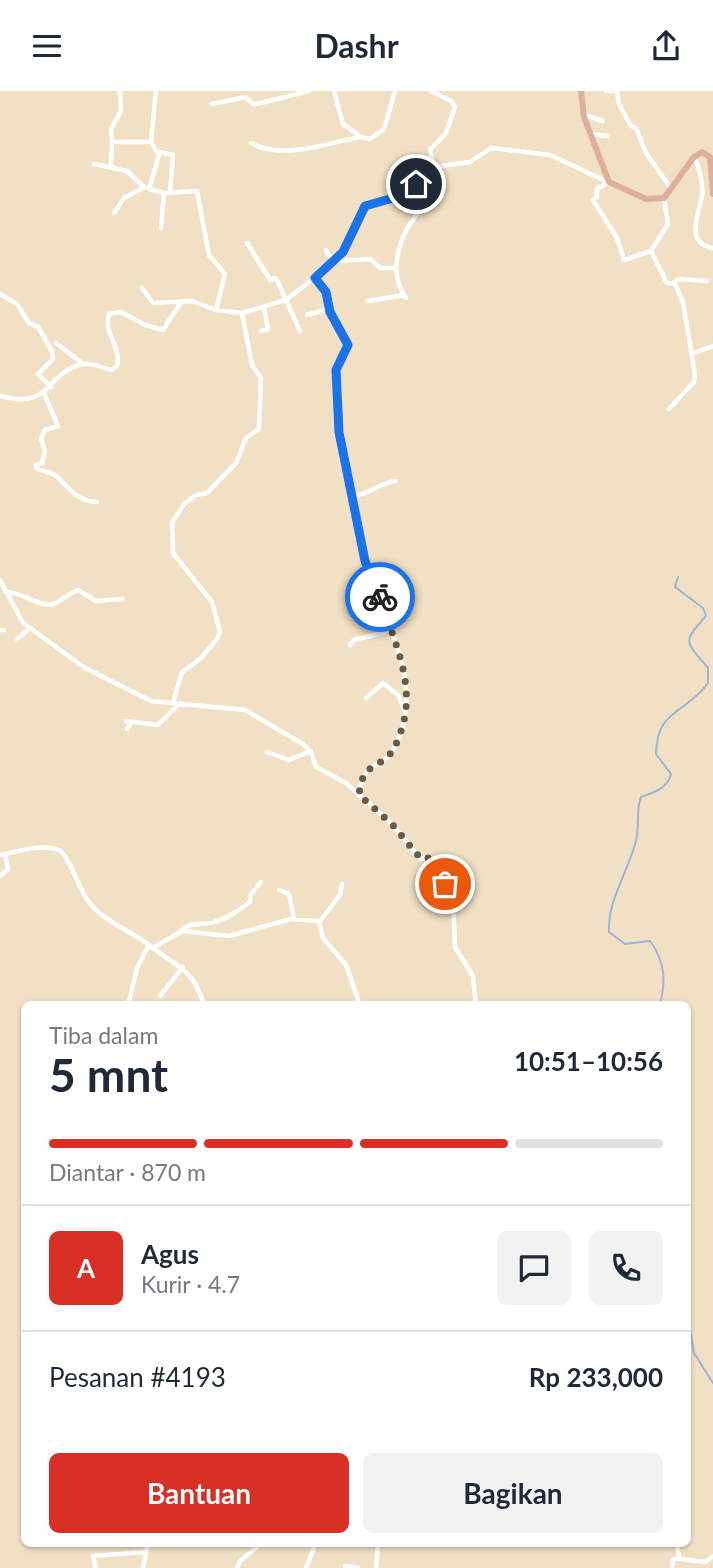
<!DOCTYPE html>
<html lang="id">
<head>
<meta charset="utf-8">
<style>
  body { margin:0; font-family:Lato,sans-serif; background:#f2f2f3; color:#1f2937; height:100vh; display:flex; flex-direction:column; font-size:26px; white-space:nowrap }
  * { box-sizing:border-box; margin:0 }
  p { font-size:23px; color:#747a83 }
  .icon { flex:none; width:38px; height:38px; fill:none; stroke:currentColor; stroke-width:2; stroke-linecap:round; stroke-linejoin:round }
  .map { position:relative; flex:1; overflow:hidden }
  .drawer { position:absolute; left:21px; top:910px; width:670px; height:546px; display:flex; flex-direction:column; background:#fff; border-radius:10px; box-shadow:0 2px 5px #0004 }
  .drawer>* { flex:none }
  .pin { position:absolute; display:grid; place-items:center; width:60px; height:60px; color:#fff; margin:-30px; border:4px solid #fff; border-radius:50%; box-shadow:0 2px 7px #0007 }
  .courier { position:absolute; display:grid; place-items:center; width:70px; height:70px; margin:-35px; border:5px solid #1a73e8; border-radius:50%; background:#fff; color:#222; box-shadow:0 2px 9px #0007 }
  .headline em { font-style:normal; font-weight:700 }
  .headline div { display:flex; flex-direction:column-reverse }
  .headline { display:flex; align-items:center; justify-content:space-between; height:119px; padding:0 28px }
  h1 { font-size:46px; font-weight:700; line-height:52px }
  .bar { display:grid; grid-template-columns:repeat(4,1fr); gap:10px 7px; align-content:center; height:84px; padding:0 28px }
  .bar i { height:9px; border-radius:5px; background:#e0e1e3 }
  .bar .selected { background:#d93025 }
  .bar p { grid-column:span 4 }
  .line { display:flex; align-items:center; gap:18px; padding:0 28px; border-top:2px solid #e0e1e3 }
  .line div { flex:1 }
  .round { display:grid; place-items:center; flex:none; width:74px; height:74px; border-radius:10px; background:#f2f2f3 }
  .button { display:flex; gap:14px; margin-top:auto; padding:14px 28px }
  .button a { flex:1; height:80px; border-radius:10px; background:#d93025; color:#fff; font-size:28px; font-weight:700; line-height:80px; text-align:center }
  .button a+a { background:#f2f2f3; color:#1f2937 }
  header { display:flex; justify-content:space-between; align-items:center; height:91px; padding:0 28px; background:#fff; font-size:32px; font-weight:700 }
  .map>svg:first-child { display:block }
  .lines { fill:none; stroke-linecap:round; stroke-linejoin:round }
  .stream { stroke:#9db5d9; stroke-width:2 }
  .minor { stroke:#fff; stroke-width:4.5 }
  .major { stroke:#dfaf9e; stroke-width:6 }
  .done { stroke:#655b4b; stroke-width:7; stroke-dasharray:0 12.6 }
  .route { stroke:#1a73e8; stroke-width:9 }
</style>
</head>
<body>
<header><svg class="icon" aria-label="menu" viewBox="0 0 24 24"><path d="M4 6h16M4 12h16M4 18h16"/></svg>Dashr<svg class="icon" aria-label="share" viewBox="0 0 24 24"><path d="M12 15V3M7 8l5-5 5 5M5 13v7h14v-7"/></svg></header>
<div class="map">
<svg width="713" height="1477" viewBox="0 0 713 1477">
  <rect width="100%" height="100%" fill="#f1e0c4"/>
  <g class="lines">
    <path class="stream" d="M660,914C666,890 665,870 650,850L625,853L609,841C607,808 631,777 637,745C639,731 636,720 641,706C655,701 667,698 671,683L656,663C657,617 685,624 708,592V577C686,550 681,553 706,525L703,517L675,496L678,486
      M688,1227L694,1262L713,1292"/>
    <path class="minor" d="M156,0L151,51L159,64L149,98L164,102L197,100L209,164L225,183L216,219
      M334,0L343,33L361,46L370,48L384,38L395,0
      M431,0L451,10L455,16L446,42L430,59L434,76
      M606,0H614
      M617,0L619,13L631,35L636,37L646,62L670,96
      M212,13L245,6L253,13L261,12L309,0
      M584,24L603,30
      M590,43L608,45
      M112,51L111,38L121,20L120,0
      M251,52C283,70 329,51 361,46
      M159,61L173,64L170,101
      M694,66C699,75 704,95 702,105C699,123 684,152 713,157
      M94,73L127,80L144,96
      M111,75L112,51H151
      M608,91L597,98V106L593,109L617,147L624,169L651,160
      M664,107L668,133L651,160L667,192L675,193L683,211L695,283L694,291L669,318
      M114,122L124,107L145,96
      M161,137L164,102
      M247,152L270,189L275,187L278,191L300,240
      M326,159L328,164L337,168
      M336,170L370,168L380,177H395
      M315,187L326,201L330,221L348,254L336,279L339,292L336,309L368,482C389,538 427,601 393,659C381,680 363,667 359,704
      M674,191L678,188L707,190
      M142,197L153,212L192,210L216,219L242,222L286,209L336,170L367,113C384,109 395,105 410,96C422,89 433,94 434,76L470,71L491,57L550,64L608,91
      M0,203L17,213L29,232L38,236L52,260L53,268L38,283L51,296
      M406,207C387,180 399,145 418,122L420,93
      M368,210L405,204
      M307,224L329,218
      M261,240L268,238L264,217
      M56,252L82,272
      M691,263L713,255
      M44,302L58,335L45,339L41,348L45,360L42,372L36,374V377C42,381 50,380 56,385C71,398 76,410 97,411
      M0,305C51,319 45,284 79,274C90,270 101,277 112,279L117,275C122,255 103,244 109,223L121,221L145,234L163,239L180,213
      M354,405C371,403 379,392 395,390
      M0,489L23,532L85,577L151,610L245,619L303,653L311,661L316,676L346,692L392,733L421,768L428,767L453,810L455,856L473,885L476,914
      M5,501C22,500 39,517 53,513C62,510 70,502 78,499L96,510L123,508
      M0,539H4
      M16,549L30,537
      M350,554L354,549L390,540
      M366,607L383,592L398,604L405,621
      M173,612L182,581L200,568L217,548L220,541L212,511L173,462L172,432L184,413L196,404L207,402L236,372L246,347L259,338L261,287L252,274L242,222
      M126,630L158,634L179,613
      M127,638L131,632
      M267,661L289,669L311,660
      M0,764C17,761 43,752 59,759C68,763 80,799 88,810C104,832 133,840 153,857L182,840L229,845L291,828L319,830L323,847L346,874L360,914
      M0,785L8,778L5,763
      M279,799L289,803L294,828
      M320,830L340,804L342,793
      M182,839C190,830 204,835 215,831C228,827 239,819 250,811L251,803L261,791
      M153,857C179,877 194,879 204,914
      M160,905L183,876
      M129,911L137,877L149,854
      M676,1452L680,1468L705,1471L713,1465
      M345,1475L358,1477
      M96,1477L93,1465L144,1461
      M143,1477L148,1452
      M237,1477L240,1470L262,1452
      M306,1477L316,1452
      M376,1477L378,1452
      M672,1477L673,1469L678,1467"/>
    <path class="major" d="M581,0L584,26L609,91L646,108L664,107L694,66L702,61L710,66L713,103"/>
  </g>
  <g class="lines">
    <path class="done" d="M380,506C394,552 418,595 400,643C397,650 395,658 390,663C373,681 363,671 359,704L392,733L421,768L428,767L445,793"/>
    <path class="route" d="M380,506L365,470L339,341L336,279L348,254L330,221L326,201L315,187L343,161L365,115L393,107L416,93"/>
  </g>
</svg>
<div class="pin" style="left:445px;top:793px;background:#ea580c"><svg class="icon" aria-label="bag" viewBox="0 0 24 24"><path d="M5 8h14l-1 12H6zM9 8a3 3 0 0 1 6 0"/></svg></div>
<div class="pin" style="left:416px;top:93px;background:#1f2937"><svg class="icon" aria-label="home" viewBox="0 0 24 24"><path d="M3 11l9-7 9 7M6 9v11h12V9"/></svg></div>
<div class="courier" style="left:380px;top:506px"><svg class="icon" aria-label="bike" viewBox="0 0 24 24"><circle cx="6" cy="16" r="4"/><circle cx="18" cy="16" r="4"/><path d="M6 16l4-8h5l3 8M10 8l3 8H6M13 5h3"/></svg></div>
<section class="drawer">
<div class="headline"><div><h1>5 mnt</h1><p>Tiba dalam</p></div><em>10:51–10:56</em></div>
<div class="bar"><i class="selected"></i><i class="selected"></i><i class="selected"></i><i></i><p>Diantar · 870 m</p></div>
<div class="line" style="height:126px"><b class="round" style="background:#d93025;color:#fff">A</b><div><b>Agus</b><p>Kurir · 4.7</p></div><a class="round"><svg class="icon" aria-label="chat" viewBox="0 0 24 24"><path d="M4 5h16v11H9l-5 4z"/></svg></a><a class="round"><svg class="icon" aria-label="phone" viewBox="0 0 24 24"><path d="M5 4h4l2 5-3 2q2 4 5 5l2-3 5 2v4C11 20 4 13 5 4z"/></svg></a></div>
<div class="line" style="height:91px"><div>Pesanan #4193</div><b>Rp 233,000</b></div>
<div class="button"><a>Bantuan</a><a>Bagikan</a></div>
</section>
</div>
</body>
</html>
